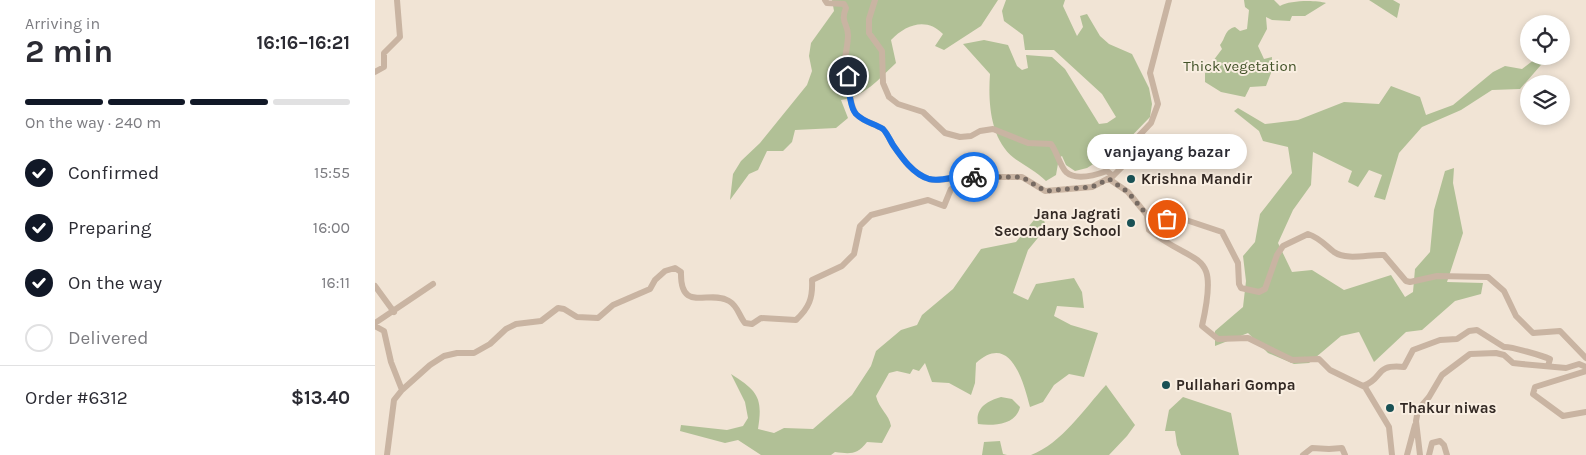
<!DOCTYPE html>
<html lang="en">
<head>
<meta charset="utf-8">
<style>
  body { margin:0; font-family:Karla,sans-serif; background:#f2f2f3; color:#2b2b33; height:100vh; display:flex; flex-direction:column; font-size:19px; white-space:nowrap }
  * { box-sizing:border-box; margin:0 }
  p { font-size:16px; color:#7c7c81 }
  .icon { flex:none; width:28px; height:28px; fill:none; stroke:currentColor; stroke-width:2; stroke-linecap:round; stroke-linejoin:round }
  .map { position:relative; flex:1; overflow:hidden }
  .panel { display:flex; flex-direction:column; background:#fff; width:375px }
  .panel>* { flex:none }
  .buttons { position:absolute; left:1145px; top:15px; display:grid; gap:10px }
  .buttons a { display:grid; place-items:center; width:50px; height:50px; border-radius:50%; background:#fff; box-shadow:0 2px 8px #0003; font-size:25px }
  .pin { position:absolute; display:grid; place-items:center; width:42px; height:42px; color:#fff; margin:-21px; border:2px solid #fff; border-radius:50%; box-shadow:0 1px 5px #0007 }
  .courier { position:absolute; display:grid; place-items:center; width:50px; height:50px; margin:-25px; border:4px solid #1a73e8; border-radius:50%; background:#fff; color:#222; box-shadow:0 1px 6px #0007 }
  .bubble { position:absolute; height:35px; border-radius:18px; background:#fff; box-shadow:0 2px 8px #0003; font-size:16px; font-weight:700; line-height:35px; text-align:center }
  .summary em { font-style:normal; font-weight:700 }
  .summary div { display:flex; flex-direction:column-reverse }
  .summary { display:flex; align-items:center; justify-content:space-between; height:85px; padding:0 25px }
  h1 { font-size:32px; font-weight:700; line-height:38px }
  .bar { display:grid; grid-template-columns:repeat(4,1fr); gap:8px 5px; align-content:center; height:60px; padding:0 25px }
  .bar i { height:6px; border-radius:4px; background:#e1e1e2 }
  .bar .on { background:#111827 }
  .bar p { grid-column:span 4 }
  .line { display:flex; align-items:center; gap:12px; padding:0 25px; border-top:1px solid #e1e1e2 }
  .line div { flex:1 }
  ol { padding:0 25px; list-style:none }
  li { display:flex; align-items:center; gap:15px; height:55px }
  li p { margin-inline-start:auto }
  li .icon { padding:5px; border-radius:50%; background:#111827; color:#fff; stroke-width:4 }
  li:last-child { color:#7c7c81 }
  li i { width:28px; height:28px; border:2px solid #e1e1e2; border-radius:50% }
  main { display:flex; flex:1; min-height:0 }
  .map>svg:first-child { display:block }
  .green { fill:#b1c096 }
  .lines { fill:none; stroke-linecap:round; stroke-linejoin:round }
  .minor { stroke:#c9b4a2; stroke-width:6 }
  .done { stroke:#766a62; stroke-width:5; stroke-dasharray:0 9 }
  .route { stroke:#1a73e8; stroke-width:6 }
  .poi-dot { fill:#195155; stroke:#f9eee1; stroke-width:2 }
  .labels { text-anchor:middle; stroke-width:4; stroke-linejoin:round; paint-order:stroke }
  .park-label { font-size:15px; fill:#425228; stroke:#f9eee1 }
  .poi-label { font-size:15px; font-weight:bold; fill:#332924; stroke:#f9eee1; text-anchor:start }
</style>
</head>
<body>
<main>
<section class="panel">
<div class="summary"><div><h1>2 min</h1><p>Arriving in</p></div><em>16:16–16:21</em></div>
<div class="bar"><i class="on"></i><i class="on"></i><i class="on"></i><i></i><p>On the way · 240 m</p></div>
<ol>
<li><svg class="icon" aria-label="check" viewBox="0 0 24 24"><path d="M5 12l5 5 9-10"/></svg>Confirmed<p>15:55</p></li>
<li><svg class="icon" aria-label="check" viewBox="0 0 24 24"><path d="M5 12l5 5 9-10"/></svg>Preparing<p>16:00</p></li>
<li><svg class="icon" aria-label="check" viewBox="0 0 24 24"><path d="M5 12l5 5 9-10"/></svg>On the way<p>16:11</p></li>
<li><i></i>Delivered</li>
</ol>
<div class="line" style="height:65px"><div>Order #6312</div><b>$13.40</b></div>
</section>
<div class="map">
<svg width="1211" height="455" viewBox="0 0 1211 455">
  <rect width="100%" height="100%" fill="#f1e4d5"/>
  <path class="green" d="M457,0H623L606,26L569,50L560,46L568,34C552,17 531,24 516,40L521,63C504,79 489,97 466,100L473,118L461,128L420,130L417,142L408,151H392L383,170L374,174L355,200L358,174L366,161L385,143L432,85L437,71L434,56L436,43L459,11Z
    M631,0H690L688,6L702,36L708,27L705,16L712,14L725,36L734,44L757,54L774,88L777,104L775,117L747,146L712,168L700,171L691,165L687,156L684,158L681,175L671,181C661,171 650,166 639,158C615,139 613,102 615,74L588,44L609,40L633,45L642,66L647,70L653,68L651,55L677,57L690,69L724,124L732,123L741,117L727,94L679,50H650L648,35L629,21L627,11Z
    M869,0H899L905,6C915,0 941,0 951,3L930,16H917L915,21L897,20L891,17L892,29L883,46L889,59L897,57L896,73L891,86L875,87L870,97L846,92L830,82V73L839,69L838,61L847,49L845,45C851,38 849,30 860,27L865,31L872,29L874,10L870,7Z
    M994,0H1018L1025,4L1022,18Z
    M1164,56L1172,58L1145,89L1117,90L1086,110L1047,127L1024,153L1010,200L999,197L1007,175L994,170L983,187L973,182L977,171L938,152L936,185L918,210L903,243L917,272L937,270L969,290L1016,275L1030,297L1038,292L1040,269L1055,252L1059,210L1070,171L1079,168L1078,183L1088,233L1072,282L1108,283L1106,294L1080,301L1047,330L1031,332L999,362L984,332L966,336L934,363L919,364L893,353L873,333L840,346V331L868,307L871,281L868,256L880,242L885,214L917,173L913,147L888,141L884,131L859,111L863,108L890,124L923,120L969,102L1004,104L1016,86L1045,97L1051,115L1078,105L1118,72L1130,66L1147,69Z
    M659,220H669L671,228L653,250L638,293L653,300L661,284L699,278L707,292L709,308L682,306L679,316L696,325L723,333L709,377L694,374L679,385L668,402L655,407C648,380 635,332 601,363L600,383L596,395L574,383L557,382L550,363L544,371L538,369L535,374L522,371L514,373L501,396C504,409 514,414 516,426L507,443L492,442C482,455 475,454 460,452L456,455H386L363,440L350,443L305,431L306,425L352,430L368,426L373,418L370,402L356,374C383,391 388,398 383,429L399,433L409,428L438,429L477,395L496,366L501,351L526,330L542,325L547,315L578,289L606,249L641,242Z
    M731,385L760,425L752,436L734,455H656C687,443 709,409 731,385Z
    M626,397L637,399L645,407C641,425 618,426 603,424C600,408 612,401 626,397Z
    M808,397L856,413L864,455H806L802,445L800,431H790L794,410Z
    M625,441L628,454L632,455H607L609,442Z"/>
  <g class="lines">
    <path class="minor" d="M450,0L452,3L469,4L471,8C465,22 473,24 473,35C473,43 471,51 470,59L476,66L471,86C477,96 475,106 481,114C490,123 499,123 508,129C512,133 515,140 518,145C527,158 538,174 554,179C572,184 589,170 606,181L619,177H647L670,191L717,187L738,176L757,157L758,142L776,123L783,104L775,73L794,0
      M500,0L494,19V33L507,51L508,83L514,97L523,104L548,112L570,133L585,137L596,136L605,131L618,129L653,143L676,144C682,152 685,166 691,172C701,181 721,175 732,171L738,176
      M0,72L9,67V53L25,37L22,0
      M734,179L753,192L772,215L792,219L811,220L847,232L863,263L864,284L866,288L884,292L890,289L902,255L908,246L933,234C945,238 950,245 959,252C972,261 994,254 1009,255L1031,281L1035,282L1062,276L1113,277L1129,291L1141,316L1158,333L1185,331L1211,358
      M772,215L774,230C822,268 845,247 827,326L843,339L873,338L917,360L944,359L955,370L990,387L1014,427L1017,455
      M0,286L19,312
      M0,323L58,284
      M0,326L9,331L16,362L27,390
      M1211,371L1160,387L1158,394L1188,416L1211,412
      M988,386C1010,378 998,364 1029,367L1038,350L1065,340L1082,339L1094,331L1102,330L1129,347C1135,346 1168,356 1175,359L1173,366
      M12,455L19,400L27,390L55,365L69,356L82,353H99L115,344L131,329L141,324L166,321L183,308L189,309L202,317L223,318L238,305L275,289L280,280L290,271L300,268L306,272C305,314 334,289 354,301C363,306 364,316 370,323L377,324L386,318L421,320C434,308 438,298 437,280L467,266L479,254L485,226L496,215L553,200L569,206L576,189L603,179
      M928,455L937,448L954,449L967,448L970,455
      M1032,455L1040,425
      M1045,455L1041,421L1043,410L1054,397L1067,375L1095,354L1121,353L1129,355L1138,363L1147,364L1191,368L1204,364L1211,367
      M1054,455L1057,443L1065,441L1069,445L1072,455"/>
  </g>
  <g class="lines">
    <path class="done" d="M599,177L606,181L619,177H647L670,191L717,187L734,179L753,192L772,215L792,219"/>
    <path class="route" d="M473,76L471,86C477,96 474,106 481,114C490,123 499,123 508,129C512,133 515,140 518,145C527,158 538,174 554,179C569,183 586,172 599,177"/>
  </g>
  <g class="poi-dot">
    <circle cx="756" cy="179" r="5"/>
    <circle cx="756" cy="223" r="5"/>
    <circle cx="791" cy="385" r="5"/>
    <circle cx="1015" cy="408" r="5"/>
  </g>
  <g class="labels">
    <g class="park-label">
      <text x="865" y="71">Thick vegetation</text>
    </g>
    <g class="poi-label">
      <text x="766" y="184">Krishna Mandir</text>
      <text x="746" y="219" text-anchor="end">Jana Jagrati<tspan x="746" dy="17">Secondary School</tspan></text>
      <text x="801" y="390">Pullahari Gompa</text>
      <text x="1025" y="413">Thakur niwas</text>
    </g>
  </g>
</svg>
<div class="buttons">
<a><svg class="icon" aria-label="locate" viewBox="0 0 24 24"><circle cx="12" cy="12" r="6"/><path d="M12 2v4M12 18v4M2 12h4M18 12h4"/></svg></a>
<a><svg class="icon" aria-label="layers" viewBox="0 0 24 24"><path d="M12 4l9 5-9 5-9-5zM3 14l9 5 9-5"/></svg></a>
</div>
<div class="pin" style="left:792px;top:219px;background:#ea580c"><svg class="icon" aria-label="bag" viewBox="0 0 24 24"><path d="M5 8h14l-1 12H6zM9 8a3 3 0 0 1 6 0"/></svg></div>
<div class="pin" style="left:473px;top:76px;background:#1f2937"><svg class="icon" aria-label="home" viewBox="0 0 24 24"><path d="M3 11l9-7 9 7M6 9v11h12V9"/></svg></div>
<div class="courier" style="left:599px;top:177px"><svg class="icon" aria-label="bike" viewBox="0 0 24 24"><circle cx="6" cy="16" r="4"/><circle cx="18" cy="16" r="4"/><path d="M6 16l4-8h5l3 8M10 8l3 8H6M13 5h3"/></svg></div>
<div class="bubble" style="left:712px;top:134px;width:160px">vanjayang bazar</div>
</div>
</main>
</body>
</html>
